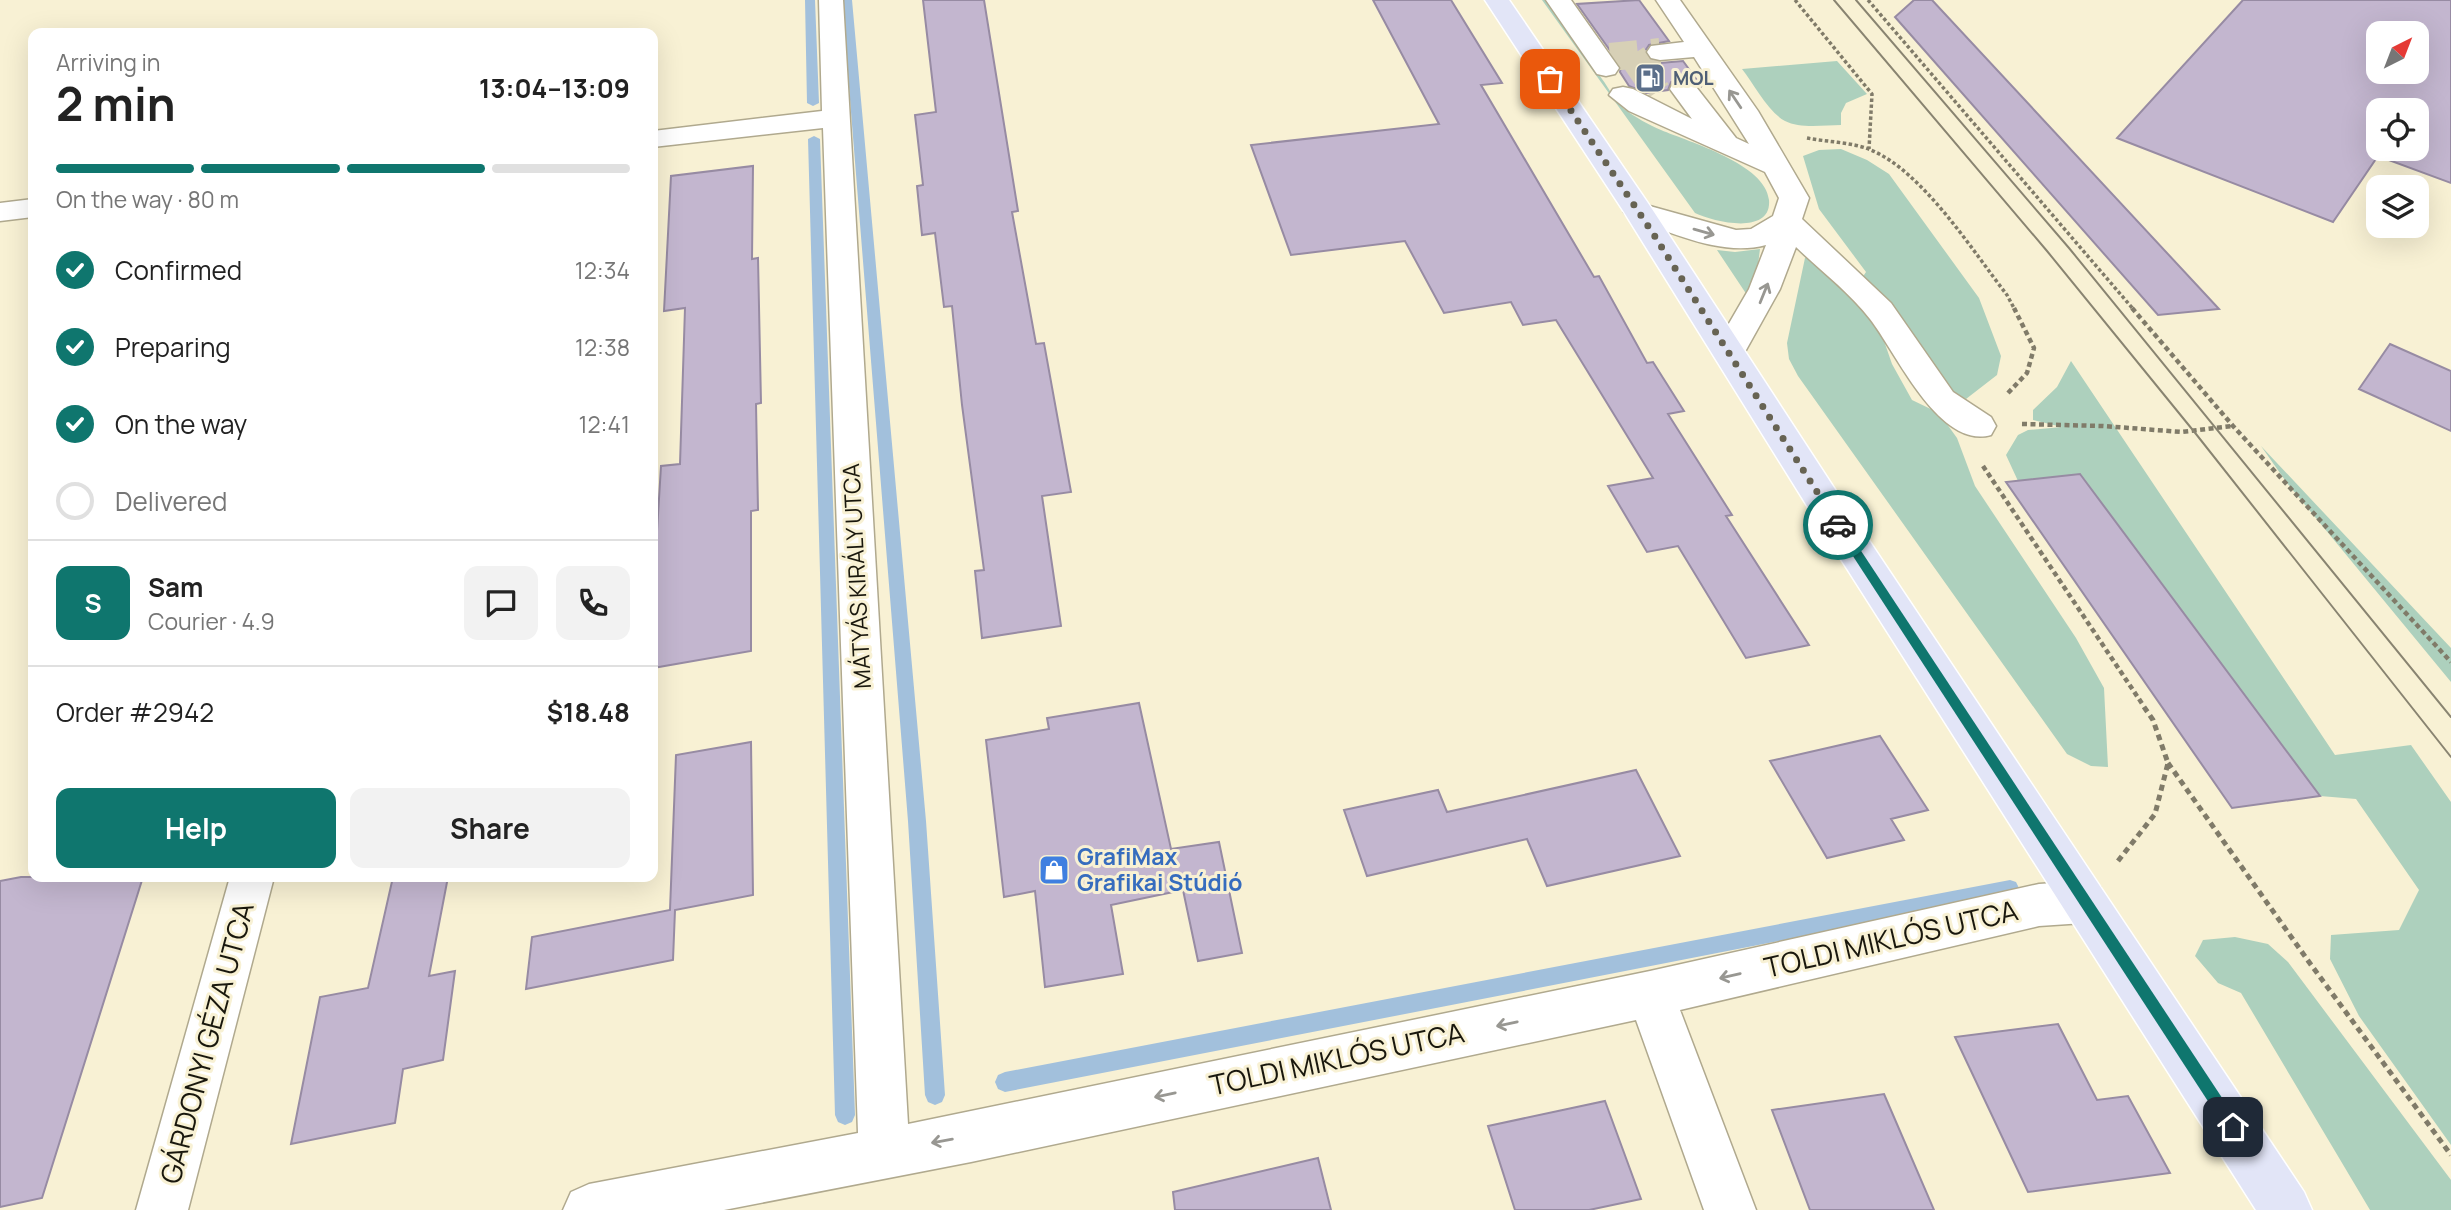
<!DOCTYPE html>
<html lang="en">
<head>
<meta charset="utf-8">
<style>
  body { margin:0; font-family:Manrope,sans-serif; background:#f2f2f2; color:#222; height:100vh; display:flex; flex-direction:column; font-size:26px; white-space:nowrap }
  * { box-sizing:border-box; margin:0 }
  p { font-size:23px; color:#767676 }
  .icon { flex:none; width:38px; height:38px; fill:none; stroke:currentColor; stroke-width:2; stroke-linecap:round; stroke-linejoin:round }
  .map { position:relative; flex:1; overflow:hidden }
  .sheet { position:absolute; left:28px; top:28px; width:630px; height:854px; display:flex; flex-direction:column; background:#fff; border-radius:14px; box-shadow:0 7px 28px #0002 }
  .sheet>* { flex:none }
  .needle { width:46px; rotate:42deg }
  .buttons { position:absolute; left:2366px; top:21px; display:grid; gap:14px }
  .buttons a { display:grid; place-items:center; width:63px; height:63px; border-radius:14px; background:#fff; box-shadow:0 7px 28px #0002; font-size:35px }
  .pin { position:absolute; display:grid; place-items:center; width:60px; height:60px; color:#fff; margin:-30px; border-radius:14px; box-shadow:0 4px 10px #0006 }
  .courier { position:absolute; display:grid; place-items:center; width:70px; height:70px; margin:-35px; border:5px solid #0f766e; border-radius:50%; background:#fff; color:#222; box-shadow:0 2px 9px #0007 }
  .summary em { font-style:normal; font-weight:700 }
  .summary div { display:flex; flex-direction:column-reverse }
  .summary { display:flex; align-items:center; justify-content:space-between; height:119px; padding:0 28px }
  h1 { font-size:46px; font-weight:700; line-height:52px }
  .bar { display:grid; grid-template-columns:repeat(4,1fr); gap:10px 7px; align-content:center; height:84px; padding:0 28px }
  .bar i { height:9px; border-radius:5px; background:#e0e0e0 }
  .bar .selected { background:#0f766e }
  .bar p { grid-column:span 4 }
  .line { display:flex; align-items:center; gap:18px; padding:0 28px; border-top:2px solid #e0e0e0 }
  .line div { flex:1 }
  .round { display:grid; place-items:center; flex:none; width:74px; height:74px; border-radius:14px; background:#f2f2f2 }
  ol { padding:0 28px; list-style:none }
  li { display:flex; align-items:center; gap:21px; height:77px }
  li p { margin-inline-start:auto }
  li .icon { padding:7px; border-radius:50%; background:#0f766e; color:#fff; stroke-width:4 }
  li:last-child { color:#767676 }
  li i { width:38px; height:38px; border:4px solid #e0e0e0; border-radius:50% }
  .action { display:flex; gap:14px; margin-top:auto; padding:14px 28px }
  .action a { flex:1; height:80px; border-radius:14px; background:#0f766e; color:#fff; font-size:28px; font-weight:700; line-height:80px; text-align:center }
  .action a+a { background:#f2f2f2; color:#222 }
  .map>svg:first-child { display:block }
  .green { fill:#add0bd }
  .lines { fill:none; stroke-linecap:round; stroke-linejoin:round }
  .stream { fill:#a2c0dc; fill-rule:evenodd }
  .building { fill:#c3b6cf; stroke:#978ba3; stroke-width:2; fill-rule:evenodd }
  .minor-tunnel { stroke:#d7d0b6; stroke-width:28; stroke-dasharray:28 14; stroke-linecap:butt }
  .minor-casing { stroke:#b0a98e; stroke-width:3 }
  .major-casing { stroke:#fff; stroke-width:3 }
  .path-far2 { stroke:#807b69; stroke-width:3.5; stroke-dasharray:3.5 2.5; stroke-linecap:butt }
  .path-far1 { stroke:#807b69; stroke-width:4.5; stroke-dasharray:5 3.5; stroke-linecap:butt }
  .path { stroke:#807b69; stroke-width:5; stroke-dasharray:6 4.5; stroke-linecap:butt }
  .minor { fill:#fff; fill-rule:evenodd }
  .major { fill:#e2e5f7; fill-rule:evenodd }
  .tram { stroke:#898471; stroke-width:2 }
  .oneway { stroke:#989792 }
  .route { fill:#0f766e }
  .done { stroke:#676353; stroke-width:7; stroke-dasharray:0 12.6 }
  .labels { text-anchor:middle; stroke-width:6; stroke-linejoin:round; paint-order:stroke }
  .far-service-label { font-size:19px; font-weight:bold; fill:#4e5e75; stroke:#f8f1d4; text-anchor:start }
  .street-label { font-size:23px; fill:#19170d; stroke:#f8f1d4 }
  .shop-label { font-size:23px; font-weight:bold; fill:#366cbe; stroke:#f8f1d4; text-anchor:start }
  .near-street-label { font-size:28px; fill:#19170d; stroke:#f8f1d4 }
</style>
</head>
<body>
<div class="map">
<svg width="2451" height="1210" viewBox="0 0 2451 1210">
  <rect width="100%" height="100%" fill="#f8f1d4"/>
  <path class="green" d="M1542,0H1547C1565,26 1584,53 1602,79C1609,88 1615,102 1624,109C1635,117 1649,125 1661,130C1689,142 1766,164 1769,200C1772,236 1714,222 1695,213Z
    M1837,61L1867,94L1846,103L1841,113V125C1825,125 1800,129 1785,121C1768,112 1754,84 1742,69Z
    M1841,149L1867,160L1889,174L1979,298L2001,356L1997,375L1966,399L1941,390L1860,281L1866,272L1819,209L1803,156L1819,150Z
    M1760,249L1753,304L1717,250L1735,252Z
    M1812,253L1875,315L1892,364L1912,400L1939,413L1957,438L1975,486L2076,638L2104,688L2108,767L2091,766L2067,754L1798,376L1789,359L1787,343L1805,258Z
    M2071,361L2335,755L2411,745L2451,802V1145L2359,1016L2330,959L2331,935L2399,930L2419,890L2356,799L2320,796L2018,481L2006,455L2018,435L2028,430L2062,427L2033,420V410L2057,387Z
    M2261,446L2451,648V682L2287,483Z
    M2235,937L2268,944L2288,962L2451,1180V1210H2370L2241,993L2218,983L2195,956L2203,940Z"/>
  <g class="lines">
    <path class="stream" d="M805,0H815L819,103L813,106L807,103Z
      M842,0H852L926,821L945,1095L942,1102L935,1105L928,1102L925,1095L908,821Z
      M814,136L820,139L855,1115L852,1122L845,1125L838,1122L835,1115L808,139Z
      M2010,880L2016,882L2019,888L2016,894L2010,896L1005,1092L998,1089L995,1082L998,1075L1005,1072Z"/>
  </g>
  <path class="building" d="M923,0H984L1018,211L1012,212L1036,344L1044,343L1071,492L1042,496L1061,626L982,638L975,571L984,570L962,405L952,306L944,307L935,233L922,235L917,186L923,185L915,115L936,112Z
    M1373,0H1451L1502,83L1481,85L1594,277L1599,276L1647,363L1653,362L1684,411L1668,414L1732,515L1726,516L1809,645L1746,658L1678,546L1647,552L1608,486L1653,478L1556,320L1523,325L1511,302L1444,313L1405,241L1291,255L1251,145L1439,124Z
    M1639,0L1669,41L1649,45L1645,51L1649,59L1660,63L1683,61L1702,87L1694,80L1684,78L1671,82L1668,90L1646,93L1629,86L1620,72L1621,66L1577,4Z
    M1914,0H1932L2219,309L2158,315L1895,17Z
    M2243,0H2451V183L2378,156L2333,222L2117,138ZM2378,33H2417V72H2378ZM2378,110H2417V149H2378Z
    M753,166L752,259L758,258L761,403L756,404L758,510L751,511V651L653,668V596L661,466L680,464L685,308L664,311L671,176Z
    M2390,344L2451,371V431L2359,389Z
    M2080,474L2320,796L2232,808L2006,482Z
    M1139,703L1171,849L1219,842L1242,953L1198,961L1183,890L1111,905L1123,974L1045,987L1035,891L1004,897L986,740L1049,729L1047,718Z
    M1880,736L1928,810L1891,819L1904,840L1827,858L1770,761Z
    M751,742L753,895L675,910L673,960L526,989L532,937L670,910L676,755Z
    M1636,770L1680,856L1547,886L1527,839L1367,876L1344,810L1438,790L1447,812Z
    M21,877H143L42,1198L0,1207V881Z
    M393,877H448L429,976L455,971L443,1060L403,1069L395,1123L291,1144L320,997L368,988Z
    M2058,1024L2097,1100L2128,1096L2170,1173L2028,1192L1955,1037Z
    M1884,1094L1934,1210H1810L1772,1110Z
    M1605,1101L1641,1199L1589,1210H1515L1488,1126Z
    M1318,1158L1331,1210H1175L1173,1192Z"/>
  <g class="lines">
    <path class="minor-tunnel" d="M1632,55L1657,92
      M1610,57L1660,52"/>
    <g class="minor-casing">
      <path id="minor" d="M819,0H843L908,1124L1650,971L2039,884L2084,881L2100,887L2107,902L2100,917L2084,923L2039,926L1680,1010L1756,1210H1704L1636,1020L971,1162L724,1210H563L571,1192L589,1184L858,1133L823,128L653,147V131L822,111Z
        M1546,0H1571L1619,68L1615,74L1606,76L1597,74Z
        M1656,0H1680L1758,111L1809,198L1802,219L1891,303L1953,392L1991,417L1996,426L1991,435C1939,450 1896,352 1870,319C1849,292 1820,270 1796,247L1780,289L1741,359L1729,362L1717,359L1713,351L1749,289L1766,245C1721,257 1671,232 1629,218L1624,212L1629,206L1639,203L1736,230L1751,229L1773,216L1779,198L1765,172L1629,111L1609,95L1613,89L1623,87L1633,89L1692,119L1670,89L1673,83L1683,81L1693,83L1736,138L1749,144L1694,57L1660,60L1651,58L1647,52L1651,46L1684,42Z
        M33,199V217L0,221V203Z
        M230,877H274L188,1210H136Z"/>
    </g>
    <g class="major-casing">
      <path id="major" d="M1485,0H1509L1654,212L1840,497L2304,1192L2312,1210H2256L1814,517L1624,212Z"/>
    </g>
    <path class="path-far2" d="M1795,0L1872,94L1869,149
      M1868,0L2134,310
      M1807,138C1827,142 1852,142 1871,150C1923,172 1972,250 2007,295L2015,310"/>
    <path class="path-far1" d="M2132,308L2233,426L2451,662
      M2008,393L2027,373L2034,348L2014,308
      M2022,424L2103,426L2182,432L2232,426
      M1983,466L2143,705"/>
    <path class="path" d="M2168,763L2309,962L2451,1155
      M2118,861L2155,814L2168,763L2153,720L2142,704"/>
    <use href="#minor" class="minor"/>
    <use href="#major" class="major"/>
    <path class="tram" d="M1834,0L2047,251L2196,434L2451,757
      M1856,0L2069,248L2451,717"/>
  </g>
  <defs><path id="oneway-shaft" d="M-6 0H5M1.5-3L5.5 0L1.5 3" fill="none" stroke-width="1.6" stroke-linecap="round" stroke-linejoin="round" transform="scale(1.75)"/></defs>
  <g class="oneway">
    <use href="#oneway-shaft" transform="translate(1735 99) rotate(-124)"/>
    <use href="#oneway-shaft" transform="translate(1704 232) rotate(16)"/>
    <use href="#oneway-shaft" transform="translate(1764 293) rotate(-68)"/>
    <use href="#oneway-shaft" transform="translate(1730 976) rotate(167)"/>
    <use href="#oneway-shaft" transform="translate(1507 1024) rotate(168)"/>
    <use href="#oneway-shaft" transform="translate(1165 1095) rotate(168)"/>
    <use href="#oneway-shaft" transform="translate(942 1141) rotate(170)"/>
  </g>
  <path class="route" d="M1838,521L1842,522L2238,1122L2241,1127L2238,1132L2233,1134L2228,1132L1834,527V522Z"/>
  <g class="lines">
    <path class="done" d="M1550,79L1654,235L1838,525"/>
  </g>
  <defs>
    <g id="fuel-square" transform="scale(1.575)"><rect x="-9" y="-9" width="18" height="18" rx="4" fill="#5c6f8a" stroke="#f8f1d4"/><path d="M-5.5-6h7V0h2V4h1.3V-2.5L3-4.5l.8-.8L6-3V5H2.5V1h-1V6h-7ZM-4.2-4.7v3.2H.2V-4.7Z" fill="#fff"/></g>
    <g id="shop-square" transform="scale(1.575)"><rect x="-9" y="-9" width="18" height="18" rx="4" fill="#3f7fe0" stroke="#f8f1d4"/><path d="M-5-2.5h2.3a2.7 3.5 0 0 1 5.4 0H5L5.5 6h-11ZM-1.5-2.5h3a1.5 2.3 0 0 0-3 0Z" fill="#fff"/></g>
  </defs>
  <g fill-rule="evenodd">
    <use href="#fuel-square" x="1650" y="78"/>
    <use href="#shop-square" x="1054" y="870"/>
  </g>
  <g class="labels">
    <g class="far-service-label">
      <text x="1673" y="85">MOL</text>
    </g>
    <g class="street-label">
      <text transform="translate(857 576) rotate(-93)" y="8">MÁTYÁS KIRÁLY UTCA</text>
    </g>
    <g class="shop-label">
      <text x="1077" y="865">GrafiMax<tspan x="1077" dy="26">Grafikai Stúdió</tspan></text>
    </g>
    <g class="near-street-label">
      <text transform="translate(1891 939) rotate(-13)" y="10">TOLDI MIKLÓS UTCA</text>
      <text transform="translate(207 1043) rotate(-75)" y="10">GÁRDONYI GÉZA UTCA</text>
      <text transform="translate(1337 1059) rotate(-12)" y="10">TOLDI MIKLÓS UTCA</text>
    </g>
  </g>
</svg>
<div class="buttons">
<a><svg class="needle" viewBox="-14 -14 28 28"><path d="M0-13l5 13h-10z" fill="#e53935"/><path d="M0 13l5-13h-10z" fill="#767676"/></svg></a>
<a><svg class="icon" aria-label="locate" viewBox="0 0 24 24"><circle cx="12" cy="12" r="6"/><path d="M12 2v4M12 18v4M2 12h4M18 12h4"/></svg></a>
<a><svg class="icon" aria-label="layers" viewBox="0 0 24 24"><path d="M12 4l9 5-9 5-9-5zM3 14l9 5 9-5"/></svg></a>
</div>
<div class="pin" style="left:1550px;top:79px;background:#ea580c"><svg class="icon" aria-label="bag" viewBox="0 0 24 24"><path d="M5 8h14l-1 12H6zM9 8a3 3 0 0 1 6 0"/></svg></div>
<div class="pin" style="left:2233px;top:1127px;background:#1f2937"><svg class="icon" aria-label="home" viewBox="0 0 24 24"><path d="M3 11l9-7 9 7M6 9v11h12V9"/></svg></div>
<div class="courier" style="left:1838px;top:525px"><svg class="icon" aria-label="car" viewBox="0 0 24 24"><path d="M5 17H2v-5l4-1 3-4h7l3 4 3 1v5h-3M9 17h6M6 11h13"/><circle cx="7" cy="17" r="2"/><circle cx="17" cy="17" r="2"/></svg></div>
<section class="sheet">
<div class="summary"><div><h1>2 min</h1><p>Arriving in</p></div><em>13:04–13:09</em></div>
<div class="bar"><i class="selected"></i><i class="selected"></i><i class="selected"></i><i></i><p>On the way · 80 m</p></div>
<ol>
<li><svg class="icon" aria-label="check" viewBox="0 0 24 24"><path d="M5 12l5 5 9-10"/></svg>Confirmed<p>12:34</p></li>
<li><svg class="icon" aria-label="check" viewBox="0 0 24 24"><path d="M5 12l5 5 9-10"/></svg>Preparing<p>12:38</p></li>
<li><svg class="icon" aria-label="check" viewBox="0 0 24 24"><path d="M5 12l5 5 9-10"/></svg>On the way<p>12:41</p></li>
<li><i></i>Delivered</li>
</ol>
<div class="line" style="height:126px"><b class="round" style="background:#0f766e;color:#fff">S</b><div><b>Sam</b><p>Courier · 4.9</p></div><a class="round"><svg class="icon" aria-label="chat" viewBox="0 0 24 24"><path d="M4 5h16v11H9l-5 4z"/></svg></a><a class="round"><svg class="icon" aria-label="phone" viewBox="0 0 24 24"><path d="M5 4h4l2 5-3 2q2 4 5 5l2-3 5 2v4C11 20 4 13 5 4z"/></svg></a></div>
<div class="line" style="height:91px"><div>Order #2942</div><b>$18.48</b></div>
<div class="action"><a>Help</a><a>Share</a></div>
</section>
</div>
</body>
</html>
